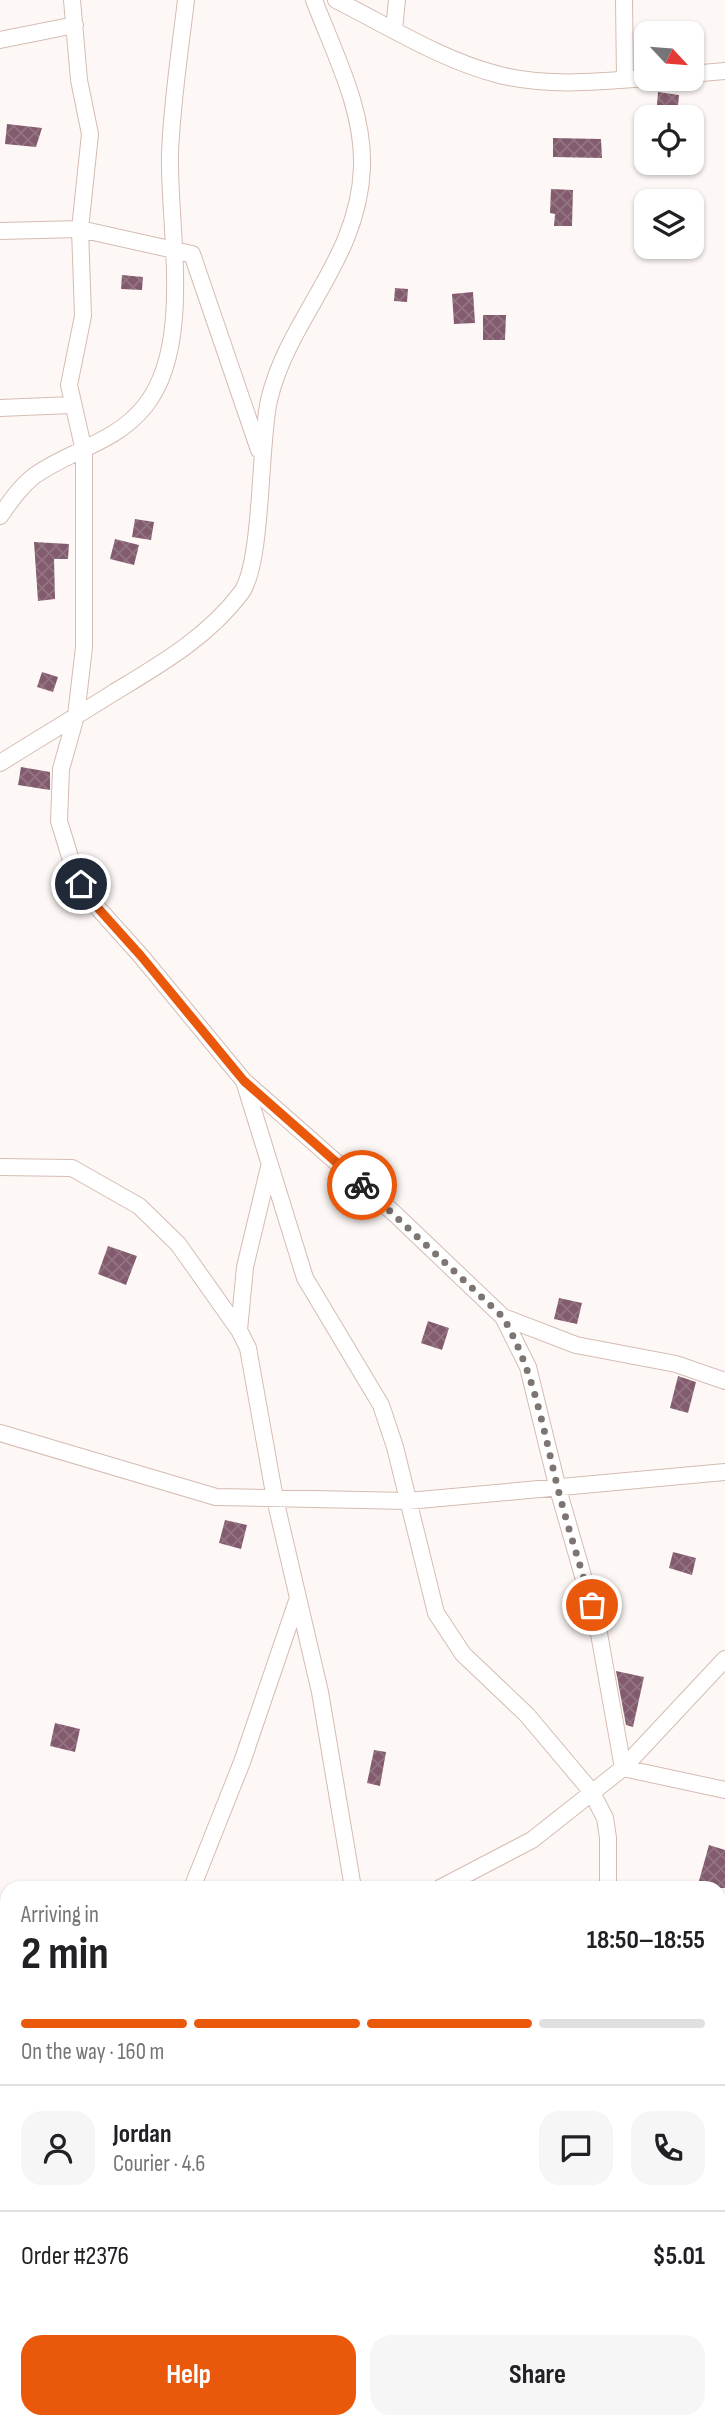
<!DOCTYPE html>
<html lang="en">
<head>
<meta charset="utf-8">
<style>
  body { margin:0; font-family:"Sofia Sans Condensed",sans-serif; background:#f6f6f6; color:#202124; height:100vh; display:flex; flex-direction:column; font-size:26px; white-space:nowrap }
  * { box-sizing:border-box; margin:0 }
  p { font-size:23px; color:#757577 }
  .icon { flex:none; width:38px; height:38px; fill:none; stroke:currentColor; stroke-width:2; stroke-linecap:round; stroke-linejoin:round }
  .map { position:relative; flex:1; overflow:hidden }
  .drawer { position:absolute; left:0px; top:1881px; width:726px; height:548px; display:flex; flex-direction:column; background:#fff; border-radius:21px 21px 0 0; box-shadow:0 2px 5px #0004 }
  .drawer>* { flex:none }
  .needle { width:46px; rotate:116deg }
  .controls { position:absolute; left:634px; top:21px; display:grid; gap:14px }
  .controls a { display:grid; place-items:center; width:70px; height:70px; border-radius:14px; background:#fff; box-shadow:0 2px 5px #0004; font-size:35px }
  .pin { position:absolute; display:grid; place-items:center; width:60px; height:60px; color:#fff; margin:-30px; border:4px solid #fff; border-radius:50%; box-shadow:0 2px 7px #0007 }
  .courier { position:absolute; display:grid; place-items:center; width:70px; height:70px; margin:-35px; border:5px solid #ea580c; border-radius:50%; background:#fff; color:#222; box-shadow:0 2px 9px #0007 }
  .overview em { font-style:normal; font-weight:700 }
  .overview div { display:flex; flex-direction:column-reverse }
  .overview { display:flex; align-items:center; justify-content:space-between; height:119px; padding:0 21px }
  h1 { font-size:46px; font-weight:700; line-height:52px }
  .bar { display:grid; grid-template-columns:repeat(4,1fr); gap:10px 7px; align-content:center; height:84px; padding:0 21px }
  .bar i { height:9px; border-radius:5px; background:#e0e0e0 }
  .bar .selected { background:#ea580c }
  .bar p { grid-column:span 4 }
  .line { display:flex; align-items:center; gap:18px; padding:0 21px; border-top:2px solid #e0e0e0 }
  .line div { flex:1 }
  .round { display:grid; place-items:center; flex:none; width:74px; height:74px; border-radius:21px; background:#f6f6f6 }
  .cta { display:flex; gap:14px; margin-top:auto; padding:14px 21px }
  .cta a { flex:1; height:80px; border-radius:21px; background:#ea580c; color:#fff; font-size:28px; font-weight:700; line-height:80px; text-align:center }
  .cta a+a { background:#f6f6f6; color:#202124 }
  .map>svg:first-child { display:block }
  .building { fill:url(#building-cross-hatch) }
  .lines { fill:none; stroke-linecap:round; stroke-linejoin:round }
  .street-casing { stroke:#d5bcb2; stroke-width:18 }
  .street { stroke:#fff; stroke-width:16 }
  .done { stroke:#7d7571; stroke-width:7; stroke-dasharray:0 12.6 }
  .route { stroke:#ea580c; stroke-width:9 }
</style>
</head>
<body>
<div class="map">
<svg width="725" height="2428" viewBox="0 0 725 2428">
  <defs>
    <pattern id="building-cross-hatch" width="8" height="8" patternUnits="userSpaceOnUse" patternTransform="scale(1.75)"><rect width="8" height="8" fill="#835b6e"/><path d="M0 0l8 8M0 8l8-8" fill="none" stroke="#937482"/></pattern>
  </defs>
  <rect width="100%" height="100%" fill="#fdf8f6"/>
  <path class="building" d="M658,92L679,95L677,117H656Z
    M7,124L42,128L36,147L5,144Z
    M553,138L601,139L602,158L553,157Z
    M551,189L573,190L572,226H554L555,214L550,213Z
    M122,275L143,277L142,290L121,289Z
    M395,288L408,289L407,302L394,301Z
    M473,292L475,323L454,324L452,294Z
    M483,315H506L505,340H483Z
    M135,519L154,522L151,540L132,537Z
    M115,539L139,545L134,565L110,559Z
    M34,542L69,544L68,559H54L55,599L38,601Z
    M42,672L58,677L53,692L37,687Z
    M21,767L50,772V790L18,785Z
    M108,1246L137,1256L126,1285L98,1274Z
    M559,1298L582,1303L577,1324L554,1319Z
    M428,1321L449,1328L442,1350L421,1343Z
    M678,1376L696,1382L688,1413L670,1408Z
    M225,1520L247,1525L241,1549L219,1543Z
    M673,1552L696,1558L692,1575L669,1568Z
    M616,1671L644,1677L633,1727L626,1725Z
    M55,1723L80,1729L75,1752L50,1746Z
    M374,1750L386,1752L380,1786L367,1783Z
    M709,1845L725,1850V1888H697Z"/>
  <g class="lines">
    <g class="street-casing">
      <path id="street" d="M72,0L79,80L90,134L80,229L83,316L69,385L84,451V647L76,716L61,769L59,821L74,870L88,897L141,956L244,1081L395,1214L503,1317L528,1367L558,1489L598,1628L623,1768
        M336,0C388,26 440,59 496,74C543,87 598,82 646,78
        M624,0L625,79
        M394,30L397,0
        M0,40L75,25
        M691,74L725,71
        M0,231L80,229L192,254L259,450
        M0,408L71,405
        M0,516C10,502 20,487 34,476C70,450 116,443 145,406C194,345 168,226 170,153C172,101 180,51 186,0
        M0,763C37,740 75,717 113,693C159,665 207,638 241,593C263,564 259,445 269,400C289,316 359,260 362,167C364,109 334,53 314,0
        M244,1081L305,1278L381,1405L395,1447L436,1613L463,1654L527,1715L591,1791L605,1818L608,1838V1888
        M0,1167L72,1168L139,1206L178,1244L239,1330L248,1348L275,1499L320,1692L353,1888
        M503,1317L576,1345L676,1364L725,1381
        M239,1330L245,1267L269,1167
        M0,1433L216,1497L408,1501L725,1472
        M623,1768L725,1790
        M192,1888L242,1762L298,1598
        M440,1888L532,1840L623,1768L725,1659
        M719,1959L725,1960
        M0,2135L7,2131
        M0,2149L7,2148
        M719,2276L725,2278
        M588,2422V2428"/>
    </g>
    <use href="#street" class="street"/>
  </g>
  <g class="lines">
    <path class="done" d="M362,1185L503,1317C533,1369 543,1427 557,1485C567,1525 580,1565 592,1605"/>
    <path class="route" d="M81,884L88,897L141,956L244,1081L362,1185"/>
  </g>
</svg>
<div class="controls">
<a><svg class="needle" viewBox="-14 -14 28 28"><path d="M0-13l5 13h-10z" fill="#e53935"/><path d="M0 13l5-13h-10z" fill="#757577"/></svg></a>
<a><svg class="icon" aria-label="locate" viewBox="0 0 24 24"><circle cx="12" cy="12" r="6"/><path d="M12 2v4M12 18v4M2 12h4M18 12h4"/></svg></a>
<a><svg class="icon" aria-label="layers" viewBox="0 0 24 24"><path d="M12 4l9 5-9 5-9-5zM3 14l9 5 9-5"/></svg></a>
</div>
<div class="pin" style="left:592px;top:1605px;background:#ea580c"><svg class="icon" aria-label="bag" viewBox="0 0 24 24"><path d="M5 8h14l-1 12H6zM9 8a3 3 0 0 1 6 0"/></svg></div>
<div class="pin" style="left:81px;top:884px;background:#1f2937"><svg class="icon" aria-label="home" viewBox="0 0 24 24"><path d="M3 11l9-7 9 7M6 9v11h12V9"/></svg></div>
<div class="courier" style="left:362px;top:1185px"><svg class="icon" aria-label="bike" viewBox="0 0 24 24"><circle cx="6" cy="16" r="4"/><circle cx="18" cy="16" r="4"/><path d="M6 16l4-8h5l3 8M10 8l3 8H6M13 5h3"/></svg></div>
<section class="drawer">
<div class="overview"><div><h1>2 min</h1><p>Arriving in</p></div><em>18:50–18:55</em></div>
<div class="bar"><i class="selected"></i><i class="selected"></i><i class="selected"></i><i></i><p>On the way · 160 m</p></div>
<div class="line" style="height:126px"><a class="round"><svg class="icon" aria-label="person" viewBox="0 0 24 24"><circle cx="12" cy="8" r="4"/><path d="M4 21q1-7 8-7t8 7"/></svg></a><div><b>Jordan</b><p>Courier · 4.6</p></div><a class="round"><svg class="icon" aria-label="chat" viewBox="0 0 24 24"><path d="M4 5h16v11H9l-5 4z"/></svg></a><a class="round"><svg class="icon" aria-label="phone" viewBox="0 0 24 24"><path d="M5 4h4l2 5-3 2q2 4 5 5l2-3 5 2v4C11 20 4 13 5 4z"/></svg></a></div>
<div class="line" style="height:91px"><div>Order #2376</div><b>$5.01</b></div>
<div class="cta"><a>Help</a><a>Share</a></div>
</section>
</div>
</body>
</html>
